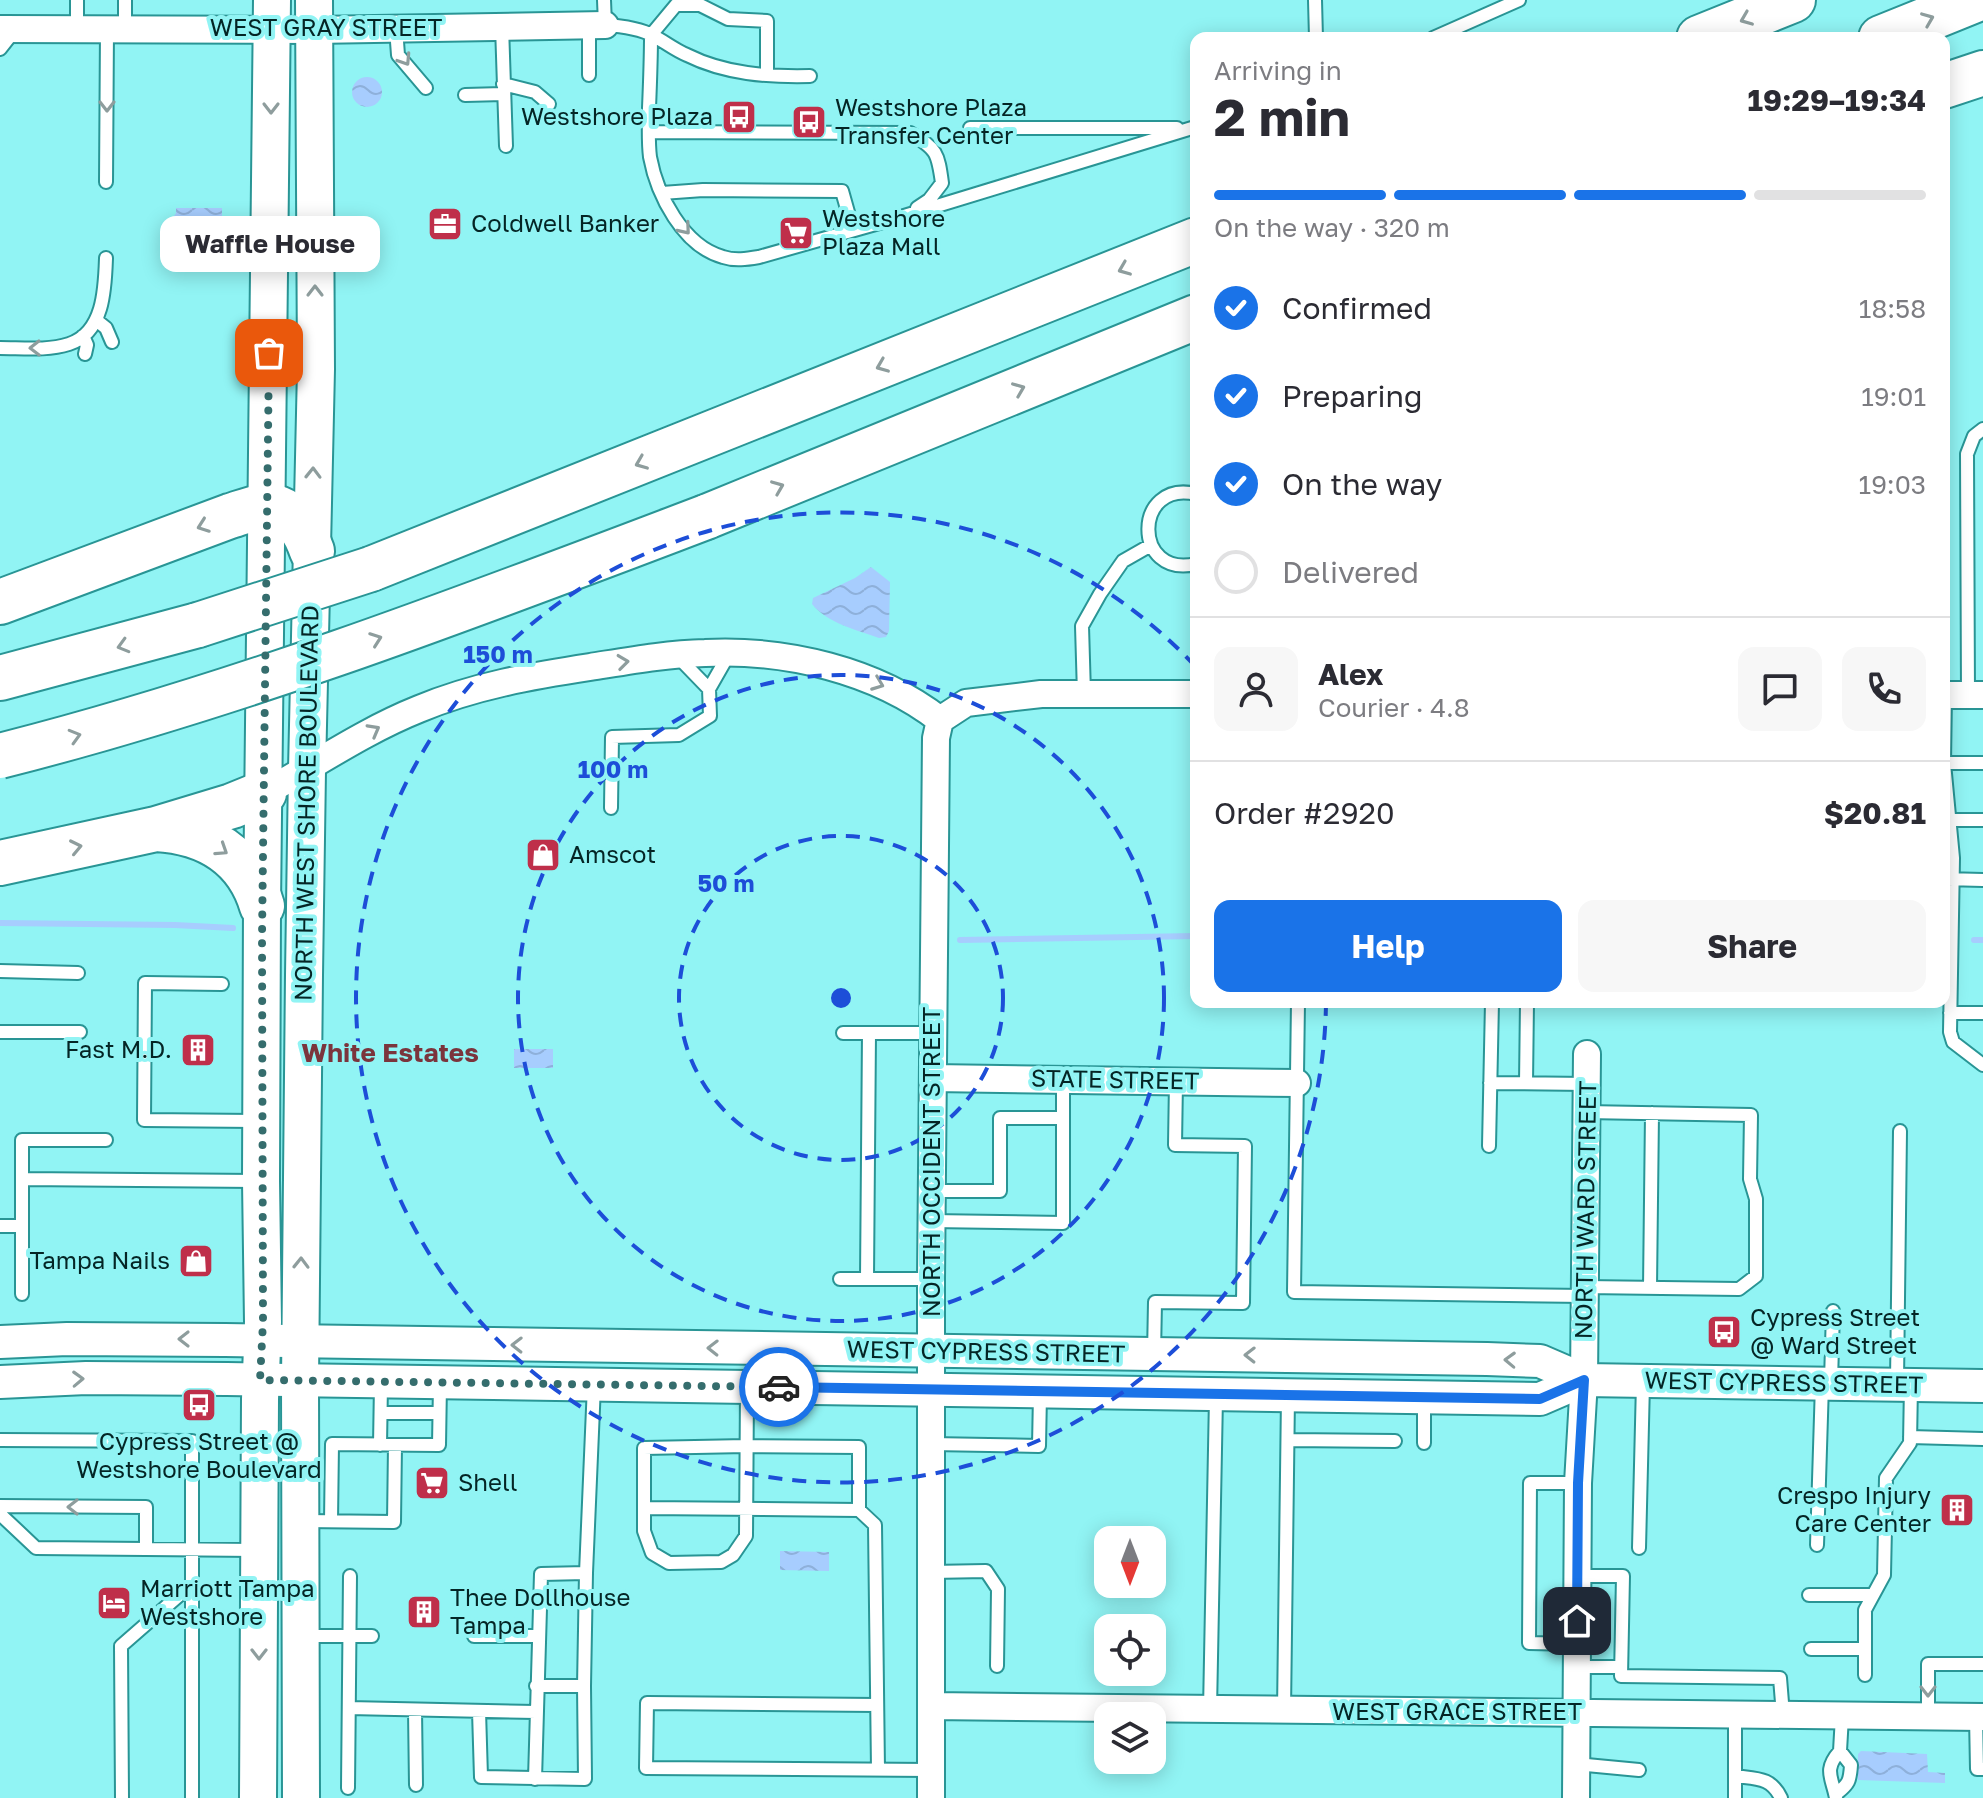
<!DOCTYPE html>
<html lang="en">
<head>
<meta charset="utf-8">
<style>
  body { margin:0; font-family:"Golos Text",sans-serif; background:#f7f7f7; color:#2b2b33; height:100vh; display:flex; flex-direction:column; font-size:30px; white-space:nowrap }
  * { box-sizing:border-box; margin:0 }
  p { font-size:26px; color:#7c7c81 }
  .icon { flex:none; width:44px; height:44px; fill:none; stroke:currentColor; stroke-width:2; stroke-linecap:round; stroke-linejoin:round }
  .map { position:relative; flex:1; overflow:hidden }
  .side { position:absolute; left:1190px; top:32px; width:760px; height:976px; display:flex; flex-direction:column; background:#fff; border-radius:16px; box-shadow:0 4px 20px #0003 }
  .side>* { flex:none }
  .needle { width:52px; rotate:180deg }
  .tools { position:absolute; left:1094px; top:1526px; display:grid; gap:16px }
  .tools a { display:grid; place-items:center; width:72px; height:72px; border-radius:16px; background:#fff; box-shadow:0 4px 20px #0003; font-size:40px }
  .pin { position:absolute; display:grid; place-items:center; width:68px; height:68px; color:#fff; margin:-34px; border-radius:16px; box-shadow:0 4px 12px #0006 }
  .courier { position:absolute; display:grid; place-items:center; width:80px; height:80px; margin:-40px; border:6px solid #1a73e8; border-radius:50%; background:#fff; color:#222; box-shadow:0 2px 10px #0007 }
  .bubble { position:absolute; height:56px; border-radius:16px; background:#fff; box-shadow:0 4px 20px #0003; font-size:26px; font-weight:700; line-height:56px; text-align:center }
  .summary em { font-style:normal; font-weight:700 }
  .summary div { display:flex; flex-direction:column-reverse }
  .summary { display:flex; align-items:center; justify-content:space-between; height:136px; padding:0 24px }
  h1 { font-size:52px; font-weight:700; line-height:60px }
  .bar { display:grid; grid-template-columns:repeat(4,1fr); gap:12px 8px; align-content:center; height:96px; padding:0 24px }
  .bar i { height:10px; border-radius:6px; background:#e1e1e2 }
  .bar .selected { background:#1a73e8 }
  .bar p { grid-column:span 4 }
  .line { display:flex; align-items:center; gap:20px; padding:0 24px; border-top:2px solid #e1e1e2 }
  .line div { flex:1 }
  .round { display:grid; place-items:center; flex:none; width:84px; height:84px; border-radius:16px; background:#f7f7f7 }
  ol { padding:0 24px; list-style:none }
  li { display:flex; align-items:center; gap:24px; height:88px }
  li p { margin-inline-start:auto }
  li .icon { padding:8px; border-radius:50%; background:#1a73e8; color:#fff; stroke-width:4 }
  li:last-child { color:#7c7c81 }
  li i { width:44px; height:44px; border:4px solid #e1e1e2; border-radius:50% }
  .action { display:flex; gap:16px; margin-top:auto; padding:16px 24px }
  .action a { flex:1; height:92px; border-radius:16px; background:#1a73e8; color:#fff; font-size:32px; font-weight:700; line-height:92px; text-align:center }
  .action a+a { background:#f7f7f7; color:#2b2b33 }
  .map>svg:first-child { display:block }
  .water { fill:url(#water-waves) }
  .lines { fill:none; stroke-linecap:round; stroke-linejoin:round }
  .stream { stroke:#a7cdfe; stroke-width:6 }
  .service-casing { stroke:#299595; stroke-width:16 }
  .minor-casing { stroke:#299595; stroke-width:30 }
  .tertiary-casing { stroke:#299595; stroke-width:36 }
  .secondary-casing { stroke:#299595; stroke-width:40 }
  .motorway-casing { stroke:#299595; stroke-width:48 }
  .service { stroke:#fff; stroke-width:12 }
  .minor { stroke:#fff; stroke-width:26 }
  .tertiary { stroke:#fff; stroke-width:32 }
  .secondary { stroke:#fff; stroke-width:36 }
  .motorway { stroke:#fff; stroke-width:44 }
  .motorway-bridge-casing { stroke:#299595; stroke-width:48; stroke-linecap:butt }
  .motorway-bridge { stroke:#fff; stroke-width:44 }
  .oneway { stroke:#8e9d9d }
  .done { stroke:#356d6d; stroke-width:8; stroke-dasharray:0 14.4 }
  .route { stroke:#1a73e8; stroke-width:10 }
  .ring { fill:none; stroke:#1d4ed8; stroke-width:4; stroke-dasharray:14 10 }
  .labels { text-anchor:middle; stroke-width:8; stroke-linejoin:round; paint-order:stroke }
  .street-label { font-size:24px; fill:#042525; stroke:#91f4f4 }
  .poi-label { font-size:24px; fill:#042525; stroke:#91f4f4; text-anchor:start }
  .neighbourhood-label { font-size:26px; font-weight:bold; fill:#7b343c; stroke:#91f4f4 }
  .centre { fill:#1d4ed8; stroke:#91f4f4; stroke-width:4 }
  .ring-label { font-size:24px; text-anchor:middle; font-weight:bold; fill:#1d4ed8; stroke:#91f4f4; stroke-width:8; stroke-linejoin:round; paint-order:stroke }
</style>
</head>
<body>
<div class="map">
<svg width="1983" height="1798" viewBox="0 0 1983 1798">
  <defs>
    <pattern id="water-waves" width="16" height="10" patternUnits="userSpaceOnUse" patternTransform="scale(2)"><rect width="16" height="10" fill="#a7cdfe"/><path d="M0 5q4-4 8 0t8 0" fill="none" stroke="#8eb0da"/></pattern>
  </defs>
  <rect width="100%" height="100%" fill="#91f4f4"/>
  <path class="water" d="M352 92a15 15 0 1 1 30 0a15 15 0 1 1-30 0Z
    M176,208H222V235H176V230L171,221L176,213Z
    M871,567L890,582L889,631L886,637L879,638C857,630 827,623 812,604L813,598L855,578Z
    M514,1049H553V1068H514Z
    M780,1551L829,1552V1571L780,1570Z
    M1861,1751L1927,1754L1928,1772L1945,1773V1783L1858,1780V1754Z"/>
  <g class="lines">
    <path class="stream" d="M0,923L175,925L233,928
      M960,940L1196,936
      M1974,940H1983"/>
    <g class="service-casing">
      <path id="service" d="M77,0V30
        M125,0V29
        M604,0L605,25C622,26 639,28 654,36C665,42 675,50 687,55C725,74 768,77 810,76
        M1315,0L1316,38
        M589,25V75
        M502,26L506,146
        M396,28L398,55L426,88
        M651,35C651,59 650,84 649,108C649,124 648,141 650,157C657,195 683,246 723,257C735,261 747,259 759,257L904,216L1192,128
        M651,35L676,5H700L728,19L767,21V75
        M1433,38L1519,0
        M0,49L15,30
        M503,84L535,92L549,104
        M465,95L503,94
        M970,128H1177
        M649,132L910,133C937,149 938,153 942,183L929,200L917,208
        M106,182L107,29
        M662,193L703,190L842,191L853,230
        M96,320L106,328L112,342
        M83,336L87,345L85,354
        M0,348C22,348 47,351 69,344C104,333 105,288 106,258
        M1196,494C1133,479 1132,579 1196,564
        M678,657L709,689
        M1084,694L1082,626L1100,594L1123,561L1151,545
        M1945,695L1944,763L1953,858L1950,1032L1953,1042L1983,1065
        M1968,695L1967,454L1974,436L1983,429
        M1944,763H1983
        M611,808L612,737L679,735L710,716L709,689L729,654
        M1944,820H1983
        M1944,879L1983,880
        M0,971L78,973
        M222,984L145,983L144,1120L260,1121
        M1298,1002L1294,1292L1585,1296
        M1950,1013H1983
        M0,1032H80
        M843,1033H933
        M1490,1083L1587,1084
        M1526,1083L1527,1002
        M1489,1146L1492,1002
        M22,1179L258,1181
        M932,1191H1000V1118H1063
        M931,1221L1063,1223V1080
        M0,1226H22
        M840,1279H931
        M867,1279L869,1033
        M1585,1287L1739,1289L1756,1276V1199L1750,1179L1751,1115L1586,1112
        M1650,1288L1652,1113
        M22,1294V1140H106
        M1154,1354L1155,1302L1243,1303L1245,1146L1175,1145L1176,1081
        M1831,1381L1833,1311
        M1897,1382L1900,1131
        M747,1390L746,1536L733,1555L721,1562L669,1563L652,1553L644,1531V1448L746,1446L859,1447V1510
        M1424,1398V1443
        M381,1413H439
        M1910,1437L1983,1439
        M0,1440L192,1441V1798
        M1288,1440L1395,1441
        M931,1444L1039,1446L1040,1394
        M380,1445L381,1384
        M0,1506L146,1507V1549
        M644,1508L859,1510L875,1525L878,1770
        M0,1514L36,1548L256,1550
        M304,1521L394,1522L395,1445
        M331,1521L332,1444L439,1445L440,1384
        M1817,1545L1822,1384
        M1639,1548L1643,1383
        M931,1572L986,1571L998,1589L997,1666
        M1578,1576H1623L1621,1676L1780,1678L1783,1715
        M1809,1595H1873
        M304,1636H372
        M474,1636H539
        M1577,1644L1529,1643L1530,1483H1578
        M1811,1649H1865
        M1577,1667H1621
        M1865,1675V1610L1884,1575L1886,1478L1910,1443L1911,1385
        M536,1686H584
        M877,1705L647,1703L646,1768L931,1770
        M349,1708L536,1712
        M415,1710L416,1785
        M1210,1710L1216,1397
        M479,1711L481,1777L585,1779L584,1686L586,1573L594,1385
        M1284,1711L1288,1396
        M1735,1714V1798
        M1928,1717V1664H1983
        M1976,1717L1977,1769H1983
        M1576,1764L1639,1770
        M1735,1776C1757,1779 1771,1777 1781,1798
        M535,1779L541,1574L586,1573
        M348,1788L350,1576
        M1836,1794C1849,1784 1850,1781 1851,1765L1840,1751
        M122,1798L121,1646L192,1584
        M1836,1798C1832,1777 1823,1770 1840,1751L1842,1716"/>
    </g>
    <g class="minor-casing">
      <path id="minor" d="M0,29L314,30L605,25
        M1944,695H1983
        M940,720L966,703L1041,694H1196
        M264,793C315,765 364,731 419,709C474,686 531,676 590,667C628,661 666,654 705,653C785,649 876,670 940,720
        M933,1078L1297,1083
        M931,1706L1983,1717
        M931,1798V1279L936,738L940,720
        M1576,1798L1578,1483L1584,1380L1587,1054"/>
    </g>
    <g class="tertiary-casing">
      <path id="tertiary" d="M0,1342L67,1339L225,1340L1487,1359L1540,1361L1584,1380L1983,1386
        M0,1382L86,1378L227,1379L1540,1399L1584,1380"/>
    </g>
    <g class="secondary-casing">
      <path id="secondary" d="M258,1798L260,1399L263,1322L261,1181L262,906L272,0
        M301,1798L300,1381L304,975L307,770L316,369L314,0"/>
    </g>
    <g class="motorway-casing">
      <path id="motorway" d="M1699,38L1793,0
        M1881,38L1975,0
        M1944,86L1983,73
        M706,517L1196,317
        M371,569L1196,240
        M0,602L230,516C241,513 257,506 268,506C292,508 305,531 312,551
        M0,678L198,625
        M156,829C207,832 247,855 262,906
        M0,863L156,829L232,806L264,793"/>
    </g>
    <use href="#service" class="service"/>
    <use href="#minor" class="minor"/>
    <use href="#tertiary" class="tertiary"/>
    <use href="#secondary" class="secondary"/>
    <use href="#motorway" class="motorway"/>
    <g class="motorway-bridge-casing">
      <path id="motorway-bridge" d="M198,625L371,569
        M0,756C241,695 474,605 706,517"/>
    </g>
    <use href="#motorway-bridge" class="motorway-bridge"/>
  </g>
  <defs><path id="oneway-chevron" d="M-2-3.5L2.5 0L-2 3.5" fill="none" stroke-width="1.6" stroke-linecap="round" stroke-linejoin="round" transform="scale(2)"/></defs>
  <g class="oneway">
    <use href="#oneway-chevron" transform="translate(1746 19) rotate(158)"/>
    <use href="#oneway-chevron" transform="translate(1928 19) rotate(-22)"/>
    <use href="#oneway-chevron" transform="translate(405 60) rotate(57)"/>
    <use href="#oneway-chevron" transform="translate(107 106) rotate(90)"/>
    <use href="#oneway-chevron" transform="translate(271 108) rotate(90)"/>
    <use href="#oneway-chevron" transform="translate(685 229) rotate(50)"/>
    <use href="#oneway-chevron" transform="translate(1124 269) rotate(158)"/>
    <use href="#oneway-chevron" transform="translate(315 291) rotate(-90)"/>
    <use href="#oneway-chevron" transform="translate(35 348) rotate(179)"/>
    <use href="#oneway-chevron" transform="translate(882 366) rotate(158)"/>
    <use href="#oneway-chevron" transform="translate(1019 389) rotate(-22)"/>
    <use href="#oneway-chevron" transform="translate(641 463) rotate(158)"/>
    <use href="#oneway-chevron" transform="translate(313 473) rotate(-89)"/>
    <use href="#oneway-chevron" transform="translate(778 487) rotate(-22)"/>
    <use href="#oneway-chevron" transform="translate(203 526) rotate(160)"/>
    <use href="#oneway-chevron" transform="translate(376 639) rotate(-20)"/>
    <use href="#oneway-chevron" transform="translate(123 646) rotate(164)"/>
    <use href="#oneway-chevron" transform="translate(623 662) rotate(-7)"/>
    <use href="#oneway-chevron" transform="translate(878 684) rotate(21)"/>
    <use href="#oneway-chevron" transform="translate(374 730) rotate(-29)"/>
    <use href="#oneway-chevron" transform="translate(75 736) rotate(-16)"/>
    <use href="#oneway-chevron" transform="translate(76 847) rotate(-12)"/>
    <use href="#oneway-chevron" transform="translate(222 850) rotate(33)"/>
    <use href="#oneway-chevron" transform="translate(301 1263) rotate(-89)"/>
    <use href="#oneway-chevron" transform="translate(184 1339) rotate(-180)"/>
    <use href="#oneway-chevron" transform="translate(517 1345) rotate(-179)"/>
    <use href="#oneway-chevron" transform="translate(713 1348) rotate(-179)"/>
    <use href="#oneway-chevron" transform="translate(1250 1355) rotate(-179)"/>
    <use href="#oneway-chevron" transform="translate(1510 1360) rotate(-178)"/>
    <use href="#oneway-chevron" transform="translate(78 1379) rotate(-2)"/>
    <use href="#oneway-chevron" transform="translate(73 1507) rotate(-180)"/>
    <use href="#oneway-chevron" transform="translate(259 1654) rotate(90)"/>
    <use href="#oneway-chevron" transform="translate(1928 1691) rotate(90)"/>
  </g>
  <g class="lines">
    <path class="done" d="M269,353L262,937L263,1322L260,1380L779,1387"/>
    <path class="route" d="M779,1387L1540,1399L1584,1380L1578,1483L1577,1621"/>
  </g>
  <g class="ring">
    <circle cx="841" cy="998" r="162"/>
    <circle cx="841" cy="998" r="323"/>
    <path d="M1326 1002A485 485 0 1 1 1196 667"/>
  </g>
  <defs>
    <g id="bus-square" transform="scale(1.8)"><rect x="-9" y="-9" width="18" height="18" rx="4" fill="#bf2f4a" stroke="#91f4f4"/><path d="M-5-6H5V4H4V6H2V4H-2V6H-4V4H-5ZM-3.5-4V0h7V-4ZM-3.5 1.2v1.5H-2V1.2ZM2 1.2v1.5H3.5V1.2Z" fill="#fff"/></g>
    <g id="office-square" transform="scale(1.8)"><rect x="-9" y="-9" width="18" height="18" rx="4" fill="#bf2f4a" stroke="#91f4f4"/><path d="M-6-3h4V-5.5h4V-3h4V5H-6ZM-1-4.5V-3h2v-1.5ZM-6 0V1H6V0Z" fill="#fff"/></g>
    <g id="supermarket-square" transform="scale(1.8)"><rect x="-9" y="-9" width="18" height="18" rx="4" fill="#bf2f4a" stroke="#91f4f4"/><path d="M-6-5.5h2.5l.6 2H6L4.5 2H-2.5L-4.4-4H-6ZM-1.5 3.2a1.3 1.3 0 1 0 .1 0ZM3 3.2a1.3 1.3 0 1 0 .1 0Z" fill="#fff"/></g>
    <g id="shop-square" transform="scale(1.8)"><rect x="-9" y="-9" width="18" height="18" rx="4" fill="#bf2f4a" stroke="#91f4f4"/><path d="M-5-2.5h2.3a2.7 3.5 0 0 1 5.4 0H5L5.5 6h-11ZM-1.5-2.5h3a1.5 2.3 0 0 0-3 0Z" fill="#fff"/></g>
    <g id="building-square" transform="scale(1.8)"><rect x="-9" y="-9" width="18" height="18" rx="4" fill="#bf2f4a" stroke="#91f4f4"/><path d="M-4-6H4V6H1V3H-1V6H-4ZM-2.5-4.3h1.7v1.8h-1.7ZM.8-4.3h1.7v1.8H.8ZM-2.5-1h1.7V.8h-1.7ZM.8-1h1.7V.8H.8Z" fill="#fff"/></g>
    <g id="hotel-square" transform="scale(1.8)"><rect x="-9" y="-9" width="18" height="18" rx="4" fill="#bf2f4a" stroke="#91f4f4"/><path d="M-6-4.5h1.5V1H6V5H4.5V3h-9V5H-6ZM-4 0a1.8 1.8 0 1 1 3.6 0ZM.5 0V-2.5h3Q6-2.5 6 0Z" fill="#fff"/></g>
  </defs>
  <g fill-rule="evenodd">
    <use href="#bus-square" x="739" y="117"/>
    <use href="#bus-square" x="809" y="122"/>
    <use href="#office-square" x="445" y="224"/>
    <use href="#supermarket-square" x="796" y="233"/>
    <use href="#shop-square" x="543" y="855"/>
    <use href="#building-square" x="198" y="1050"/>
    <use href="#shop-square" x="196" y="1261"/>
    <use href="#bus-square" x="1724" y="1332"/>
    <use href="#bus-square" x="199" y="1405"/>
    <use href="#supermarket-square" x="432" y="1483"/>
    <use href="#building-square" x="1957" y="1510"/>
    <use href="#hotel-square" x="114" y="1603"/>
    <use href="#building-square" x="424" y="1612"/>
  </g>
  <g class="labels">
    <g class="street-label">
      <text x="326" y="36">WEST GRAY STREET</text>
      <text transform="translate(307 803) rotate(-89)" y="8">NORTH WEST SHORE BOULEVARD</text>
      <text transform="translate(1115 1080) rotate(1)" y="8">STATE STREET</text>
      <text transform="translate(932 1162) rotate(-90)" y="8">NORTH OCCIDENT STREET</text>
      <text transform="translate(1586 1210) rotate(-89)" y="8">NORTH WARD STREET</text>
      <text transform="translate(986 1352) rotate(1)" y="8">WEST CYPRESS STREET</text>
      <text transform="translate(1784 1383) rotate(1)" y="8">WEST CYPRESS STREET</text>
      <text x="1457" y="1720">WEST GRACE STREET</text>
    </g>
    <g class="poi-label">
      <text x="835" y="116">Westshore Plaza<tspan x="835" dy="28">Transfer Center</tspan></text>
      <text x="713" y="125" text-anchor="end">Westshore Plaza</text>
      <text x="822" y="227">Westshore<tspan x="822" dy="28">Plaza Mall</tspan></text>
      <text x="471" y="232">Coldwell Banker</text>
      <text x="569" y="863">Amscot</text>
      <text x="172" y="1058" text-anchor="end">Fast M.D.</text>
      <text x="170" y="1269" text-anchor="end">Tampa Nails</text>
      <text x="1750" y="1326">Cypress Street<tspan x="1750" dy="28">@ Ward Street</tspan></text>
      <text x="199" y="1450" text-anchor="middle">Cypress Street @<tspan x="199" dy="28">Westshore Boulevard</tspan></text>
      <text x="458" y="1491">Shell</text>
      <text x="1931" y="1504" text-anchor="end">Crespo Injury<tspan x="1931" dy="28">Care Center</tspan></text>
      <text x="140" y="1597">Marriott Tampa<tspan x="140" dy="28">Westshore</tspan></text>
      <text x="450" y="1606">Thee Dollhouse<tspan x="450" dy="28">Tampa</tspan></text>
    </g>
    <g class="neighbourhood-label">
      <text x="390" y="1062">White Estates</text>
    </g>
  </g>
  <circle cx="841" cy="998" r="12" class="centre"/>
  <g class="ring-label">
    <text x="498" y="663">150 m</text>
    <text x="613" y="778">100 m</text>
    <text x="726" y="892">50 m</text>
  </g>
</svg>
<div class="tools">
<a><svg class="needle" viewBox="-14 -14 28 28"><path d="M0-13l5 13h-10z" fill="#e53935"/><path d="M0 13l5-13h-10z" fill="#7c7c81"/></svg></a>
<a><svg class="icon" aria-label="locate" viewBox="0 0 24 24"><circle cx="12" cy="12" r="6"/><path d="M12 2v4M12 18v4M2 12h4M18 12h4"/></svg></a>
<a><svg class="icon" aria-label="layers" viewBox="0 0 24 24"><path d="M12 4l9 5-9 5-9-5zM3 14l9 5 9-5"/></svg></a>
</div>
<div class="pin" style="left:269px;top:353px;background:#ea580c"><svg class="icon" aria-label="bag" viewBox="0 0 24 24"><path d="M5 8h14l-1 12H6zM9 8a3 3 0 0 1 6 0"/></svg></div>
<div class="pin" style="left:1577px;top:1621px;background:#1f2937"><svg class="icon" aria-label="home" viewBox="0 0 24 24"><path d="M3 11l9-7 9 7M6 9v11h12V9"/></svg></div>
<div class="courier" style="left:779px;top:1387px"><svg class="icon" aria-label="car" viewBox="0 0 24 24"><path d="M5 17H2v-5l4-1 3-4h7l3 4 3 1v5h-3M9 17h6M6 11h13"/><circle cx="7" cy="17" r="2"/><circle cx="17" cy="17" r="2"/></svg></div>
<div class="bubble" style="left:160px;top:216px;width:220px">Waffle House</div>
<section class="side">
<div class="summary"><div><h1>2 min</h1><p>Arriving in</p></div><em>19:29–19:34</em></div>
<div class="bar"><i class="selected"></i><i class="selected"></i><i class="selected"></i><i></i><p>On the way · 320 m</p></div>
<ol>
<li><svg class="icon" aria-label="check" viewBox="0 0 24 24"><path d="M5 12l5 5 9-10"/></svg>Confirmed<p>18:58</p></li>
<li><svg class="icon" aria-label="check" viewBox="0 0 24 24"><path d="M5 12l5 5 9-10"/></svg>Preparing<p>19:01</p></li>
<li><svg class="icon" aria-label="check" viewBox="0 0 24 24"><path d="M5 12l5 5 9-10"/></svg>On the way<p>19:03</p></li>
<li><i></i>Delivered</li>
</ol>
<div class="line" style="height:144px"><a class="round"><svg class="icon" aria-label="person" viewBox="0 0 24 24"><circle cx="12" cy="8" r="4"/><path d="M4 21q1-7 8-7t8 7"/></svg></a><div><b>Alex</b><p>Courier · 4.8</p></div><a class="round"><svg class="icon" aria-label="chat" viewBox="0 0 24 24"><path d="M4 5h16v11H9l-5 4z"/></svg></a><a class="round"><svg class="icon" aria-label="phone" viewBox="0 0 24 24"><path d="M5 4h4l2 5-3 2q2 4 5 5l2-3 5 2v4C11 20 4 13 5 4z"/></svg></a></div>
<div class="line" style="height:104px"><div>Order #2920</div><b>$20.81</b></div>
<div class="action"><a>Help</a><a>Share</a></div>
</section>
</div>
</body>
</html>
